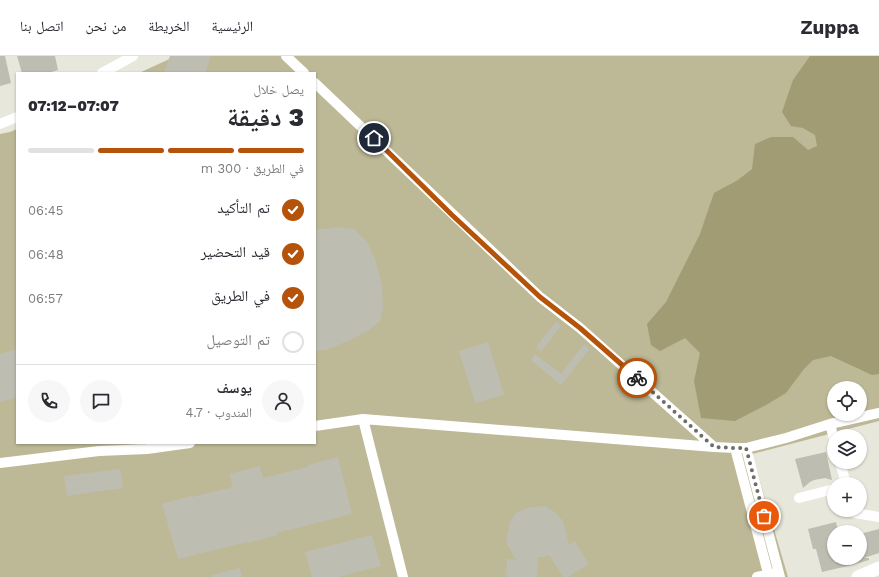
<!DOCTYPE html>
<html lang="ar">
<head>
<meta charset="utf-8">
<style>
  body { margin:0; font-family:"Work Sans","Noto Naskh Arabic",sans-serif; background:#f7f7f7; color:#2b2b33; direction:rtl; height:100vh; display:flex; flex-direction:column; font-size:15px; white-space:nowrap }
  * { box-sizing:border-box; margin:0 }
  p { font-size:13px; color:#7c7c81 }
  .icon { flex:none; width:22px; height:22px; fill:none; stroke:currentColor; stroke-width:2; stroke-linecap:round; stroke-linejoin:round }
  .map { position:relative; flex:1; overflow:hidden; direction:ltr }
  .side { position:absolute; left:16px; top:16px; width:300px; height:372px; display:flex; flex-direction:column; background:#fff; border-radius:0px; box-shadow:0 1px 3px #0004; direction:rtl }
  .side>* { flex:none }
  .controls { position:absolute; left:827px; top:325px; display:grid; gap:8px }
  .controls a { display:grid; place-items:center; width:40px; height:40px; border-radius:50%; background:#fff; box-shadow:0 1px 3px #0004; font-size:20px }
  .pin { position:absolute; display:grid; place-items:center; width:34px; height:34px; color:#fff; margin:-17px; border:2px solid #fff; border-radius:50%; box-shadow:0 1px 4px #0007 }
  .courier { position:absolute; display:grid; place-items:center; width:40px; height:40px; margin:-20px; border:3px solid #b45309; border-radius:50%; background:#fff; color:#222; box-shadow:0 1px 5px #0007 }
  .head em { font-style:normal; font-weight:800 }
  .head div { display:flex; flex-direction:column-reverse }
  .head { display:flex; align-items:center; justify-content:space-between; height:68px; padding:0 12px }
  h1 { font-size:26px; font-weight:800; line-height:30px }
  .bar { display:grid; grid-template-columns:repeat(4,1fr); gap:6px 4px; align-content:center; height:48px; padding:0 12px }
  .bar i { height:5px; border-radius:3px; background:#e1e1e2 }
  .bar .active { background:#b45309 }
  .bar p { grid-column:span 4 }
  .line { display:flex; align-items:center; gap:10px; padding:0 12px; border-top:1px solid #e1e1e2 }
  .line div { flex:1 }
  .round { display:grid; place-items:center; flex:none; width:42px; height:42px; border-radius:21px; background:#f7f7f7 }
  ol { padding:0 12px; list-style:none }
  li { display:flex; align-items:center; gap:12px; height:44px }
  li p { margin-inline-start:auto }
  li .icon { padding:4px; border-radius:50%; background:#b45309; color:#fff; stroke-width:4 }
  li:last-child { color:#7c7c81 }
  li i { width:22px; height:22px; border:2px solid #e1e1e2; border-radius:50% }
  header { display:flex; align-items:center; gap:24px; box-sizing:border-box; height:56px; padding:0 20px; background:#fff; border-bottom:1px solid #e1e1e2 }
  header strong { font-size:19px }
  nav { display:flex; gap:22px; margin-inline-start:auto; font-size:14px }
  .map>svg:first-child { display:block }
  .green { fill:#bdb896; fill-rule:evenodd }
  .water { fill:#a19c73 }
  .building { fill:#bebdb2 }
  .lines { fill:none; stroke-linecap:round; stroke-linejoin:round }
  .minor { stroke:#fff; stroke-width:10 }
  .major { stroke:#fff; stroke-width:13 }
  .done { stroke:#6e6d67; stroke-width:4; stroke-dasharray:0 7.2 }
  .route { stroke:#b45309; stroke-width:5 }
</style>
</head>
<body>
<header>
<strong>Zuppa</strong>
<nav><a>الرئيسية</a><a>الخريطة</a><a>من نحن</a><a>اتصل بنا</a></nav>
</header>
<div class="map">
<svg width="879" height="521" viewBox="0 0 879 521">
  <rect width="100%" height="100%" fill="#e8e7dc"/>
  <path class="green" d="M176,0H879V365L752,398L788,521H0V78L10,76L17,73V387H315V17H139ZM834,332H860V358H834Z"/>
  <path class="water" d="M810,0H879V318L872,319L831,300L813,304L804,313L786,337L766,349L735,365L701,362L694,325L700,297L685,282L660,295L651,289L647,268L666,246L700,178L714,137L738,124L752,113L755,88L771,81H793L808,94L817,90L815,79L803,72L791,70L782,56L793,24Z"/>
  <path class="building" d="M0,0H5L11,27L0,30Z
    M17,0H55L58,14L48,17H22Z
    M170,0H211L205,17H164Z
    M336,171L354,173L367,186L375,203L382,229L383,251L381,264L369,274L348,285L326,294L315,295V174Z
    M556,266L561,270L541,296L536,291Z
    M488,286L504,339L475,347L459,295Z
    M584,288L590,293L561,329L531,304L535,298L561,318Z
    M17,293V341L0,346V298Z
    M826,396L832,424L825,422L814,424L810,426L803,432L795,403Z
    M338,401L352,458L277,477L278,479L247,487V486L178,503L162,448L191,440L192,441L233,431L229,418L260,410L263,422L308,411V409Z
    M120,413L123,432L67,440L64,420Z
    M546,450L556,457L563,465L569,489L575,485L589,508L568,521H563L549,499L544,501H538L537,521H506L507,503L516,504L506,486L510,466L516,457L530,451Z
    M836,466L838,476H834V506L850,502H860V478L879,473V497L864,502H869V504L852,509L822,516L816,493H813L808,473Z
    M372,479L381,510L338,521H312L305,496Z
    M240,512L242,521H212V519Z"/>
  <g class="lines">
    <path class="minor" d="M286,0L304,17
      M102,17L133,0
      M315,27L540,241L580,272L714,391L735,392H746L786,382L830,368L879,357
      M0,68L17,61
      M363,363L403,521
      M830,368L834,383
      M315,370L363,363L714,391
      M735,392L769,521
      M746,392L780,521
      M840,406L846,428
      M0,407L99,395L147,393L190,387
      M799,442L834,433
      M854,454L855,457L879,461
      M757,521L775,517"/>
    <path class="major" d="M858,521L879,512"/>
  </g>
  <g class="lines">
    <path class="done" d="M637,322L714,391L735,392H746L764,460"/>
    <path class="route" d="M374,82L452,159L540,241L580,272L637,322"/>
  </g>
</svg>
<div class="controls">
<a><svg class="icon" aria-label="locate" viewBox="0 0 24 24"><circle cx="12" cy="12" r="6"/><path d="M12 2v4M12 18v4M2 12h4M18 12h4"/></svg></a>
<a><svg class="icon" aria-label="layers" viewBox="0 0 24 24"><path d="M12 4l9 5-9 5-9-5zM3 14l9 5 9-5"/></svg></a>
<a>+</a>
<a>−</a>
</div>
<div class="pin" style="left:764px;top:460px;background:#ea580c"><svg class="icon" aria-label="bag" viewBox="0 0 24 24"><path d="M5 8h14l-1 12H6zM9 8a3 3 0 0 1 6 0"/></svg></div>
<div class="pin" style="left:374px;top:82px;background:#1f2937"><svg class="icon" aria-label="home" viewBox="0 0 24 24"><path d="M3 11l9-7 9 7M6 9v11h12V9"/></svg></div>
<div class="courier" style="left:637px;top:322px"><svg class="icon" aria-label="bike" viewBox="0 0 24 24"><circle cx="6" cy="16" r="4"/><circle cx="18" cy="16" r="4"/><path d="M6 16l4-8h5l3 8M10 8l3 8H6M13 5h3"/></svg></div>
<section class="side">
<div class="head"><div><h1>3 دقيقة</h1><p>يصل خلال</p></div><em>07:07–07:12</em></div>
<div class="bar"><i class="active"></i><i class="active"></i><i class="active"></i><i></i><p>في الطريق · 300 m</p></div>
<ol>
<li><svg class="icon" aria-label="check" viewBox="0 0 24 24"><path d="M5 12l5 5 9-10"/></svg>تم التأكيد<p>06:45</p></li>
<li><svg class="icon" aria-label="check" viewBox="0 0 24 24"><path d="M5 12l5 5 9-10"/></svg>قيد التحضير<p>06:48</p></li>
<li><svg class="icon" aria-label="check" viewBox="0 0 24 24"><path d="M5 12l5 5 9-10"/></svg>في الطريق<p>06:57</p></li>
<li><i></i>تم التوصيل</li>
</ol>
<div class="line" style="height:72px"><a class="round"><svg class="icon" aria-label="person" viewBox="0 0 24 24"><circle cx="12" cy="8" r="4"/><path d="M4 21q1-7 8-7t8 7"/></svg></a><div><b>يوسف</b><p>المندوب · 4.7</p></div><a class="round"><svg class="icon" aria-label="chat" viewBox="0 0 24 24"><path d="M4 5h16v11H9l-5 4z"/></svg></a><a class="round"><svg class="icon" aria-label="phone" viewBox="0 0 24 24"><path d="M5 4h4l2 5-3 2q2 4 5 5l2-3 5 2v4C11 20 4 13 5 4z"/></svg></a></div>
</section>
</div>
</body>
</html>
